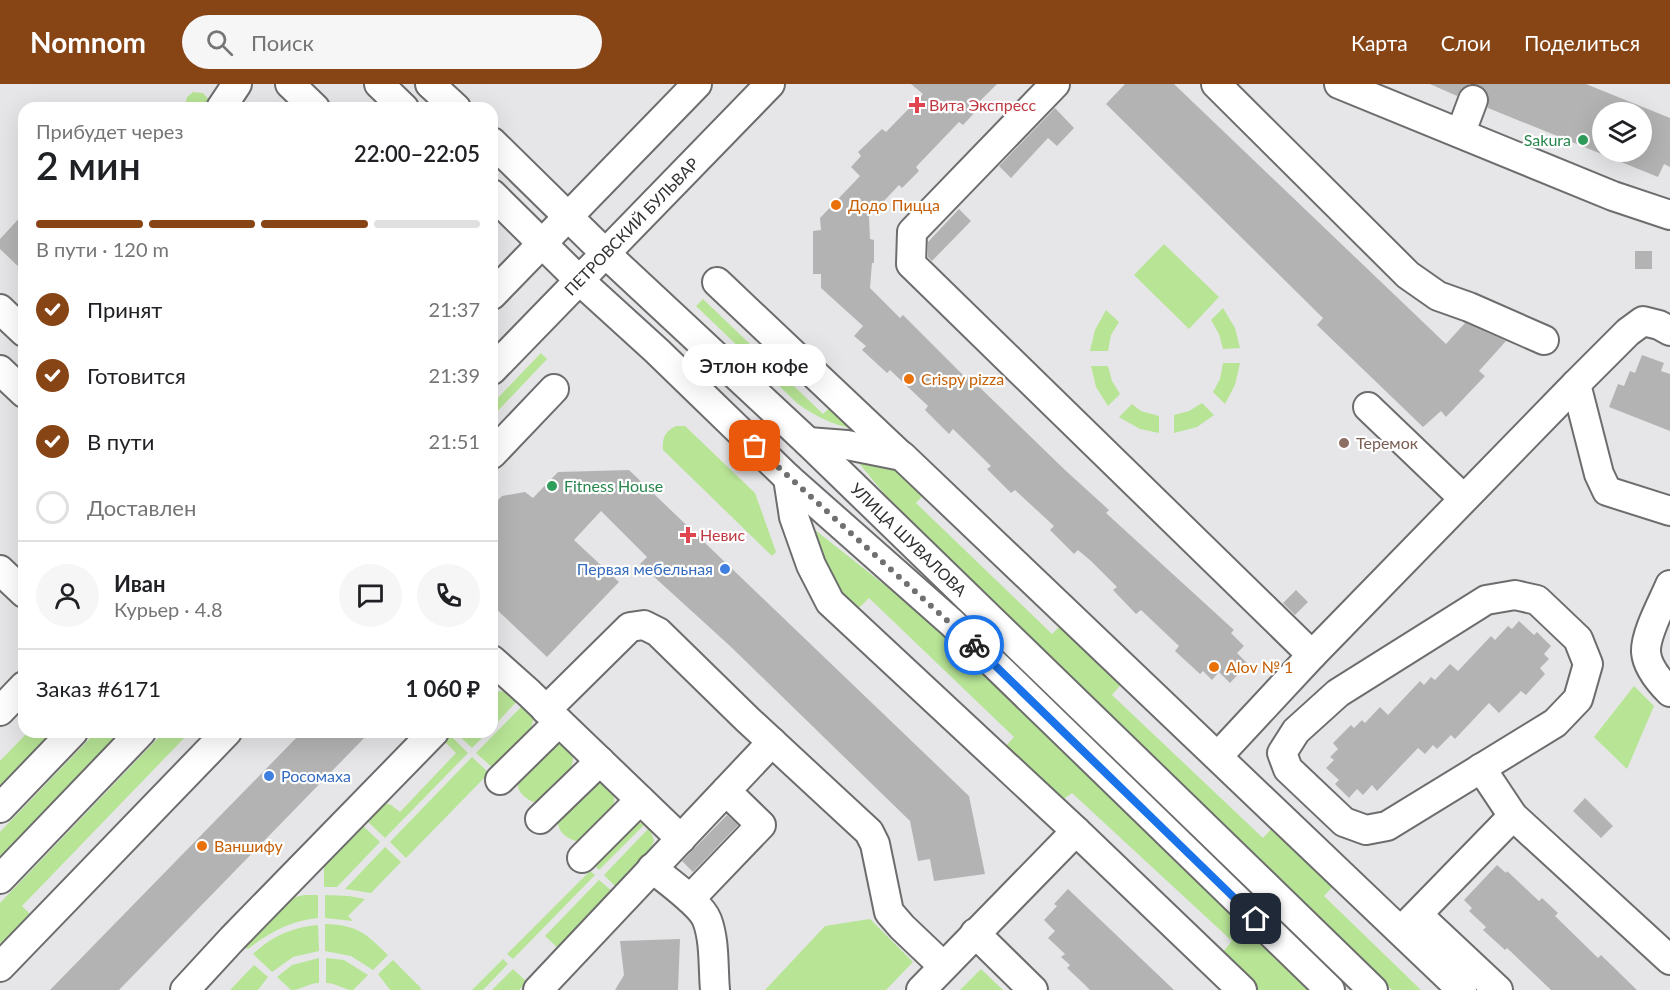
<!DOCTYPE html>
<html lang="ru">
<head>
<meta charset="utf-8">
<style>
  body { margin:0; font-family:Lato,sans-serif; background:#f6f6f6; color:#202124; height:100vh; display:flex; flex-direction:column; font-size:22px; white-space:nowrap }
  * { box-sizing:border-box; margin:0 }
  p { font-size:20px; color:#757577 }
  .icon { flex:none; width:33px; height:33px; fill:none; stroke:currentColor; stroke-width:2; stroke-linecap:round; stroke-linejoin:round }
  .map { position:relative; flex:1; overflow:hidden }
  .details { position:absolute; left:18px; top:18px; width:480px; height:636px; display:flex; flex-direction:column; background:#fff; border-radius:18px; box-shadow:0 6px 24px #0002 }
  .details>* { flex:none }
  .fabs { position:absolute; left:1592px; top:18px; display:grid; gap:12px }
  .fabs a { display:grid; place-items:center; width:60px; height:60px; border-radius:50%; background:#fff; box-shadow:0 6px 24px #0002; font-size:30px }
  .pin { position:absolute; display:grid; place-items:center; width:51px; height:51px; color:#fff; margin:-26px; border-radius:12px; box-shadow:0 3px 9px #0006 }
  .courier { position:absolute; display:grid; place-items:center; width:60px; height:60px; margin:-30px; border:4px solid #1a73e8; border-radius:50%; background:#fff; color:#222; box-shadow:0 2px 8px #0007 }
  .bubble { position:absolute; height:42px; border-radius:21px; background:#fff; box-shadow:0 6px 24px #0002; font-size:20px; font-weight:600; line-height:42px; text-align:center }
  .summary em { font-style:normal; font-weight:600 }
  .summary div { display:flex; flex-direction:column-reverse }
  .summary { display:flex; align-items:center; justify-content:space-between; height:102px; padding:0 18px }
  h1 { font-size:39px; font-weight:600; line-height:45px }
  .bar { display:grid; grid-template-columns:repeat(4,1fr); gap:9px 6px; align-content:center; height:72px; padding:0 18px }
  .bar i { height:8px; border-radius:4px; background:#e0e0e0 }
  .bar .active { background:#874414 }
  .bar p { grid-column:span 4 }
  .line { display:flex; align-items:center; gap:15px; padding:0 18px; border-top:2px solid #e0e0e0 }
  .line div { flex:1 }
  .round { display:grid; place-items:center; flex:none; width:63px; height:63px; border-radius:32px; background:#f6f6f6 }
  ol { padding:0 18px; list-style:none }
  li { display:flex; align-items:center; gap:18px; height:66px }
  li p { margin-inline-start:auto }
  li .icon { padding:6px; border-radius:50%; background:#874414; color:#fff; stroke-width:4 }
  li:last-child { color:#757577 }
  li i { width:33px; height:33px; border:3px solid #e0e0e0; border-radius:50% }
  header { display:flex; align-items:center; gap:36px; box-sizing:border-box; height:84px; padding:0 30px; background:#874414; color:#fff }
  header strong { font-size:28px }
  nav { display:flex; gap:33px; margin-inline-start:auto; font-size:21px }
  .search { width:420px; height:54px; background:#f6f6f6; display:flex; align-items:center; gap:15px; box-sizing:border-box; padding:0 21px; border-radius:33px; color:#757577; font-size:22px }
  .map>svg:first-child { display:block }
  .green { fill:#b7e495 }
  .building { fill:#b4b3b4; fill-rule:evenodd }
  .lines { fill:none; stroke-linecap:round; stroke-linejoin:round }
  .minor-casing { stroke:#6d6d6e; stroke-width:32 }
  .minor { stroke:#fff; stroke-width:28 }
  .done { stroke:#707071; stroke-width:6; stroke-dasharray:0 10.8 }
  .route { stroke:#1a73e8; stroke-width:8 }
  .health-dot { fill:#e0444e; stroke:#fff; stroke-width:2 }
  .leisure-dot { fill:#2e9e5b; stroke:#fff; stroke-width:2 }
  .food-dot { fill:#e8710a; stroke:#fff; stroke-width:2 }
  .education-dot { fill:#8d6e63; stroke:#fff; stroke-width:2 }
  .shop-dot { fill:#3f7fe0; stroke:#fff; stroke-width:2 }
  .labels { text-anchor:middle; stroke-width:4.5; stroke-linejoin:round; paint-order:stroke }
  .health-label { font-size:16px; fill:#be3a42; stroke:#fff; text-anchor:start }
  .leisure-label { font-size:16px; fill:#27864d; stroke:#fff; text-anchor:end }
  .food-label { font-size:16px; fill:#c56008; stroke:#fff; text-anchor:start }
  .street-label { font-size:16px; fill:#313131; stroke:#fff }
  .education-label { font-size:16px; fill:#785e54; stroke:#fff; text-anchor:start }
  .shop-label { font-size:16px; fill:#366cbe; stroke:#fff; text-anchor:end }
</style>
</head>
<body>
<header>
<strong>Nomnom</strong>
<div class="search"><svg class="icon" aria-label="search" viewBox="0 0 24 24"><circle cx="10" cy="10" r="6"/><path d="M15 15l6 6"/></svg>Поиск</div>
<nav><a>Карта</a><a>Слои</a><a>Поделиться</a></nav>
</header>
<div class="map">
<svg width="1670" height="906" viewBox="0 0 1670 906">
  <rect width="100%" height="100%" fill="#e6e6e8"/>
  <path class="green" d="M193,8L203,9L212,19L211,24H185L187,13Z
    M1164,160L1219,213L1189,245L1134,191Z
    M703,215L823,330L836,318L862,347C837,342 819,335 798,320L696,222Z
    M1223,224L1235,244L1240,264L1223,265L1219,250L1211,236Z
    M1106,226L1119,238L1111,251L1108,267H1090L1095,246Z
    M541,269L547,275L492,333V320Z
    M1223,279H1240L1235,301L1225,320L1213,308L1220,295Z
    M1091,282H1108L1112,297L1120,310L1108,322L1096,303Z
    M1202,319L1214,331L1197,343L1174,349V331L1189,327Z
    M1132,320L1141,327L1159,332V349L1140,345L1119,333Z
    M676,342H685L755,409L776,468L772,472L663,366C662,354 665,347 676,342Z
    M860,373L889,380L927,407L916,419L1052,550L1063,539L1124,597L1112,611L1263,754L1275,741L1336,799L1324,812L1421,906H1392L915,447L858,378Z
    M815,446L914,524L1310,906H1257L1222,869L1232,857L1072,709L1061,717L1005,663L1014,653L869,514L860,523H856L835,503L813,449Z
    M1634,602L1654,622L1627,685L1594,653Z
    M501,607L520,614L492,644V609Z
    M525,619L534,633L531,644L528,651L494,685L476,669Z
    M28,648H53L0,703V677Z
    M96,648H122L0,775V748Z
    M164,648H190L22,822L32,832L4,862L0,858V819Z
    M455,648H488L472,664Z
    M449,650L468,669L385,754L366,736L383,718L391,721L400,728L456,669L446,659L445,655Z
    M552,660C559,660 565,660 569,666C584,682 551,708 540,720C528,717 515,709 518,695Z
    M472,673L489,689L406,774L390,758Z
    M593,699C601,699 609,700 613,709C621,726 591,747 580,758C567,755 556,748 558,733Z
    M639,739L645,740L599,786L595,782L627,747Z
    M361,740L380,758L337,803H324V780Z
    M649,744L654,756L650,768L617,804L604,791Z
    M385,763L401,778L371,809L345,805Z
    M590,787L595,791L513,875L507,870Z
    M599,796L613,808L559,865L545,852Z
    M304,811H318V834C290,837 270,848 248,865L245,863L292,814Z
    M325,811L349,812L365,815L348,832L353,837L325,834Z
    M870,835L913,878L886,906H765L825,842Z
    M325,840C358,841 365,849 388,871L373,886L351,872L325,867Z
    M318,841L319,867L293,873L272,888L253,870C272,852 293,843 318,841Z
    M319,874V899C309,899 301,906 291,906L277,893L292,881Z
    M326,874L344,876L368,891L353,906C344,906 336,899 326,899Z
    M503,875L508,880L483,906H472Z
    M393,876L420,903L421,906H390L378,890Z
    M254,881L268,893L258,906H230Z
    M513,885L527,898L519,906H492Z
    M981,885L1003,906H960Z"/>
  <path class="building" d="M911,0H997L975,22L978,25L963,41L959,38L916,83L919,87L902,104L899,101L869,133L870,155L874,156V179H872L870,204L900,234L903,231L966,294L968,292L1065,386L1109,426L1106,429L1234,546L1231,549L1244,562L1237,569L1248,580L1230,599L1219,588L1212,596L1203,587L1200,590L1175,567L1179,562L1141,526L1136,530L1113,506L1117,503L1091,477L1078,466L1074,470L1050,446L1054,442L1015,406L1011,409L987,385L991,382L953,345L949,350L925,326L928,322L890,286L887,289L862,266L866,262L854,252L863,242L821,204V190H813V147L821,146L820,134L860,92L851,83L861,72L858,68L882,45L886,48L923,10Z
    M1125,0H1174L1446,260L1465,239L1506,257L1479,287L1485,292L1446,333L1441,327L1423,343L1317,241L1323,234L1106,20Z
    M1430,0H1470L1462,4L1457,12Z
    M1474,0H1586L1670,34V83L1664,80L1658,93L1488,24L1489,14L1486,6L1479,1ZM1602,28H1641V68H1602Z
    M1055,24L1074,44L1057,62L1048,54L1011,94L999,82Z
    M959,125L971,137L932,177L928,173V158Z
    M24,129V188L0,165V155Z
    M1635,167H1652V185H1635Z
    M1642,271L1664,279L1661,287L1670,290V347L1609,323L1618,300L1624,302L1630,287L1635,289Z
    M629,386L969,712L985,790L934,797L930,775L918,777L910,737L730,562L640,480L647,473L601,427L574,456L619,498L547,573L492,521V422L502,412L525,408L533,414L558,388Z
    M1296,506L1308,518L1295,531L1283,519Z
    M1519,537L1534,551L1537,548L1551,562L1544,570L1549,575L1540,584L1545,590L1526,611L1521,607L1499,629L1489,619L1455,655L1451,651L1437,665L1433,661L1425,670L1418,664L1377,707L1372,701L1363,711L1357,705L1349,714L1335,700L1339,696L1326,684L1334,676L1330,673L1338,665L1333,659L1351,641L1354,644L1362,636L1365,639L1380,623L1388,631L1420,597L1424,601L1431,593L1435,596L1450,580L1458,587L1491,552L1495,556L1508,542L1512,545Z
    M302,648H370L119,906H50Z
    M1585,714L1613,742L1601,754L1573,727Z
    M727,731L738,741L693,788L682,777Z
    M1497,781L1506,789L1507,787L1539,817L1542,814L1558,829L1555,832L1598,874L1601,871L1637,906H1551L1507,864L1505,866L1483,846L1486,843L1469,827L1472,824L1464,816Z
    M1068,805L1174,906H1090L1083,899L1067,884L1070,881L1061,873L1065,870L1048,854L1055,847L1044,836L1057,822L1054,820Z
    M680,855L678,906H615L624,891L620,857Z"/>
  <g class="lines">
    <g class="minor-casing">
      <g id="minor">
        <path d="M290,0L315,24"/>
        <path d="M379,0L404,24"/>
        <path d="M430,0L456,24"/>
        <path d="M1055,0L912,148L911,180L1312,571"/>
        <path d="M1216,0L1408,191L1438,212L1469,223L1544,256"/>
        <path d="M1339,0L1613,112L1670,131"/>
        <path d="M221,24L237,0"/>
        <path d="M1461,48L1473,16"/>
        <path id="s1" d="M492,58L605,169L808,358L1373,906"/>
        <path d="M492,110L579,196L657,267L788,394L952,539L1330,906"/>
        <path d="M717,198L900,371"/>
        <path d="M492,211L697,0"/>
        <path d="M0,225L24,248"/>
        <path d="M1670,247L1659,241L1643,237L1628,248L1576,300L1599,390L1607,407L1670,427"/>
        <path d="M0,286L24,309"/>
        <path id="s2" d="M492,286L770,0"/>
        <path d="M1368,323L1463,414"/>
        <path d="M808,358L847,361L902,372L1462,906"/>
        <path d="M492,370L554,305"/>
        <path d="M788,394L794,433L811,481L830,518L1076,747L1242,906"/>
        <path d="M0,486L24,509"/>
        <path d="M1670,501C1663,518 1645,550 1646,568C1647,583 1660,598 1670,608"/>
        <path d="M1515,511L1537,516L1578,555L1588,580L1578,615L1555,639L1387,742L1366,746L1344,738L1288,685L1282,669L1296,647L1338,609L1486,516Z"/>
        <path d="M492,576L529,609L681,755"/>
        <path d="M546,626L630,543L644,541L658,548L747,635L869,748L875,760L889,828L902,843L943,882"/>
        <path d="M0,627L24,602"/>
        <path d="M1218,672L1312,571L1576,300"/>
        <path d="M1481,684L1513,732"/>
        <path d="M500,696L559,638"/>
        <path d="M0,724L73,648"/>
        <path d="M540,735L600,677"/>
        <path d="M582,774L640,716"/>
        <path d="M652,784C666,796 701,820 707,836C715,857 713,884 715,906"/>
        <path d="M0,795L141,648"/>
        <path d="M690,815L761,741L726,707"/>
        <path d="M1418,831L1498,906"/>
        <path d="M1401,847L1513,732L1670,876"/>
        <path d="M975,849L1033,906"/>
        <path d="M0,883L227,648"/>
        <path d="M185,906L232,855L434,648"/>
        <path d="M538,906L772,658"/>
        <path d="M921,906L1076,747"/>
      </g>
    </g>
    <use href="#minor" class="minor"/>
  </g>
  <g class="lines">
    <path class="done" d="M755,362L974,561"/>
    <path class="route" d="M974,561L1256,835"/>
  </g>
  <g class="health-dot">
    <path d="M914 12h6v6h6v6h-6v6h-6v-6h-6v-6h6z"/>
    <path d="M685 442h6v6h6v6h-6v6h-6v-6h-6v-6h6z"/>
  </g>
  <g class="leisure-dot">
    <circle cx="1583" cy="56" r="6"/>
    <circle cx="552" cy="402" r="6"/>
  </g>
  <g class="food-dot">
    <circle cx="836" cy="121" r="6"/>
    <circle cx="909" cy="295" r="6"/>
    <circle cx="1214" cy="583" r="6"/>
    <circle cx="202" cy="762" r="6"/>
  </g>
  <circle class="education-dot" cx="1344" cy="359" r="6"/>
  <g class="shop-dot">
    <circle cx="725" cy="485" r="6"/>
    <circle cx="269" cy="692" r="6"/>
  </g>
  <g class="labels">
    <g class="health-label">
      <text x="929" y="27">Вита Экспресс</text>
      <text x="700" y="457">Невис</text>
    </g>
    <g class="leisure-label">
      <text x="1571" y="62">Sakura</text>
      <text x="564" y="408" text-anchor="start">Fitness House</text>
    </g>
    <g class="food-label">
      <text x="848" y="127">Додо Пицца</text>
      <text x="921" y="301">Crispy pizza</text>
      <text x="1226" y="589">Alov № 1</text>
      <text x="214" y="768">Ваншифу</text>
    </g>
    <g class="street-label">
      <text dy="6" stroke="none"><textPath href="#s2" startOffset="200">ПЕТРОВСКИЙ БУЛЬВАР</textPath></text>
      <text dy="6" stroke="none"><textPath href="#s1" startOffset="576">УЛИЦА ШУВАЛОВА</textPath></text>
    </g>
    <g class="education-label">
      <text x="1356" y="365">Теремок</text>
    </g>
    <g class="shop-label">
      <text x="713" y="491">Первая мебельная</text>
      <text x="281" y="698" text-anchor="start">Росомаха</text>
    </g>
  </g>
</svg>
<div class="fabs">
<a><svg class="icon" aria-label="layers" viewBox="0 0 24 24"><path d="M12 4l9 5-9 5-9-5zM3 14l9 5 9-5"/></svg></a>
</div>
<div class="pin" style="left:755px;top:362px;background:#ea580c"><svg class="icon" aria-label="bag" viewBox="0 0 24 24"><path d="M5 8h14l-1 12H6zM9 8a3 3 0 0 1 6 0"/></svg></div>
<div class="pin" style="left:1256px;top:835px;background:#1f2937"><svg class="icon" aria-label="home" viewBox="0 0 24 24"><path d="M3 11l9-7 9 7M6 9v11h12V9"/></svg></div>
<div class="courier" style="left:974px;top:561px"><svg class="icon" aria-label="bike" viewBox="0 0 24 24"><circle cx="6" cy="16" r="4"/><circle cx="18" cy="16" r="4"/><path d="M6 16l4-8h5l3 8M10 8l3 8H6M13 5h3"/></svg></div>
<div class="bubble" style="left:682px;top:260px;width:144px">Этлон кофе</div>
<section class="details">
<div class="summary"><div><h1>2 мин</h1><p>Прибудет через</p></div><em>22:00–22:05</em></div>
<div class="bar"><i class="active"></i><i class="active"></i><i class="active"></i><i></i><p>В пути · 120 m</p></div>
<ol>
<li><svg class="icon" aria-label="check" viewBox="0 0 24 24"><path d="M5 12l5 5 9-10"/></svg>Принят<p>21:37</p></li>
<li><svg class="icon" aria-label="check" viewBox="0 0 24 24"><path d="M5 12l5 5 9-10"/></svg>Готовится<p>21:39</p></li>
<li><svg class="icon" aria-label="check" viewBox="0 0 24 24"><path d="M5 12l5 5 9-10"/></svg>В пути<p>21:51</p></li>
<li><i></i>Доставлен</li>
</ol>
<div class="line" style="height:108px"><a class="round"><svg class="icon" aria-label="person" viewBox="0 0 24 24"><circle cx="12" cy="8" r="4"/><path d="M4 21q1-7 8-7t8 7"/></svg></a><div><b>Иван</b><p>Курьер · 4.8</p></div><a class="round"><svg class="icon" aria-label="chat" viewBox="0 0 24 24"><path d="M4 5h16v11H9l-5 4z"/></svg></a><a class="round"><svg class="icon" aria-label="phone" viewBox="0 0 24 24"><path d="M5 4h4l2 5-3 2q2 4 5 5l2-3 5 2v4C11 20 4 13 5 4z"/></svg></a></div>
<div class="line" style="height:78px"><div>Заказ #6171</div><b>1 060 ₽</b></div>
</section>
</div>
</body>
</html>
